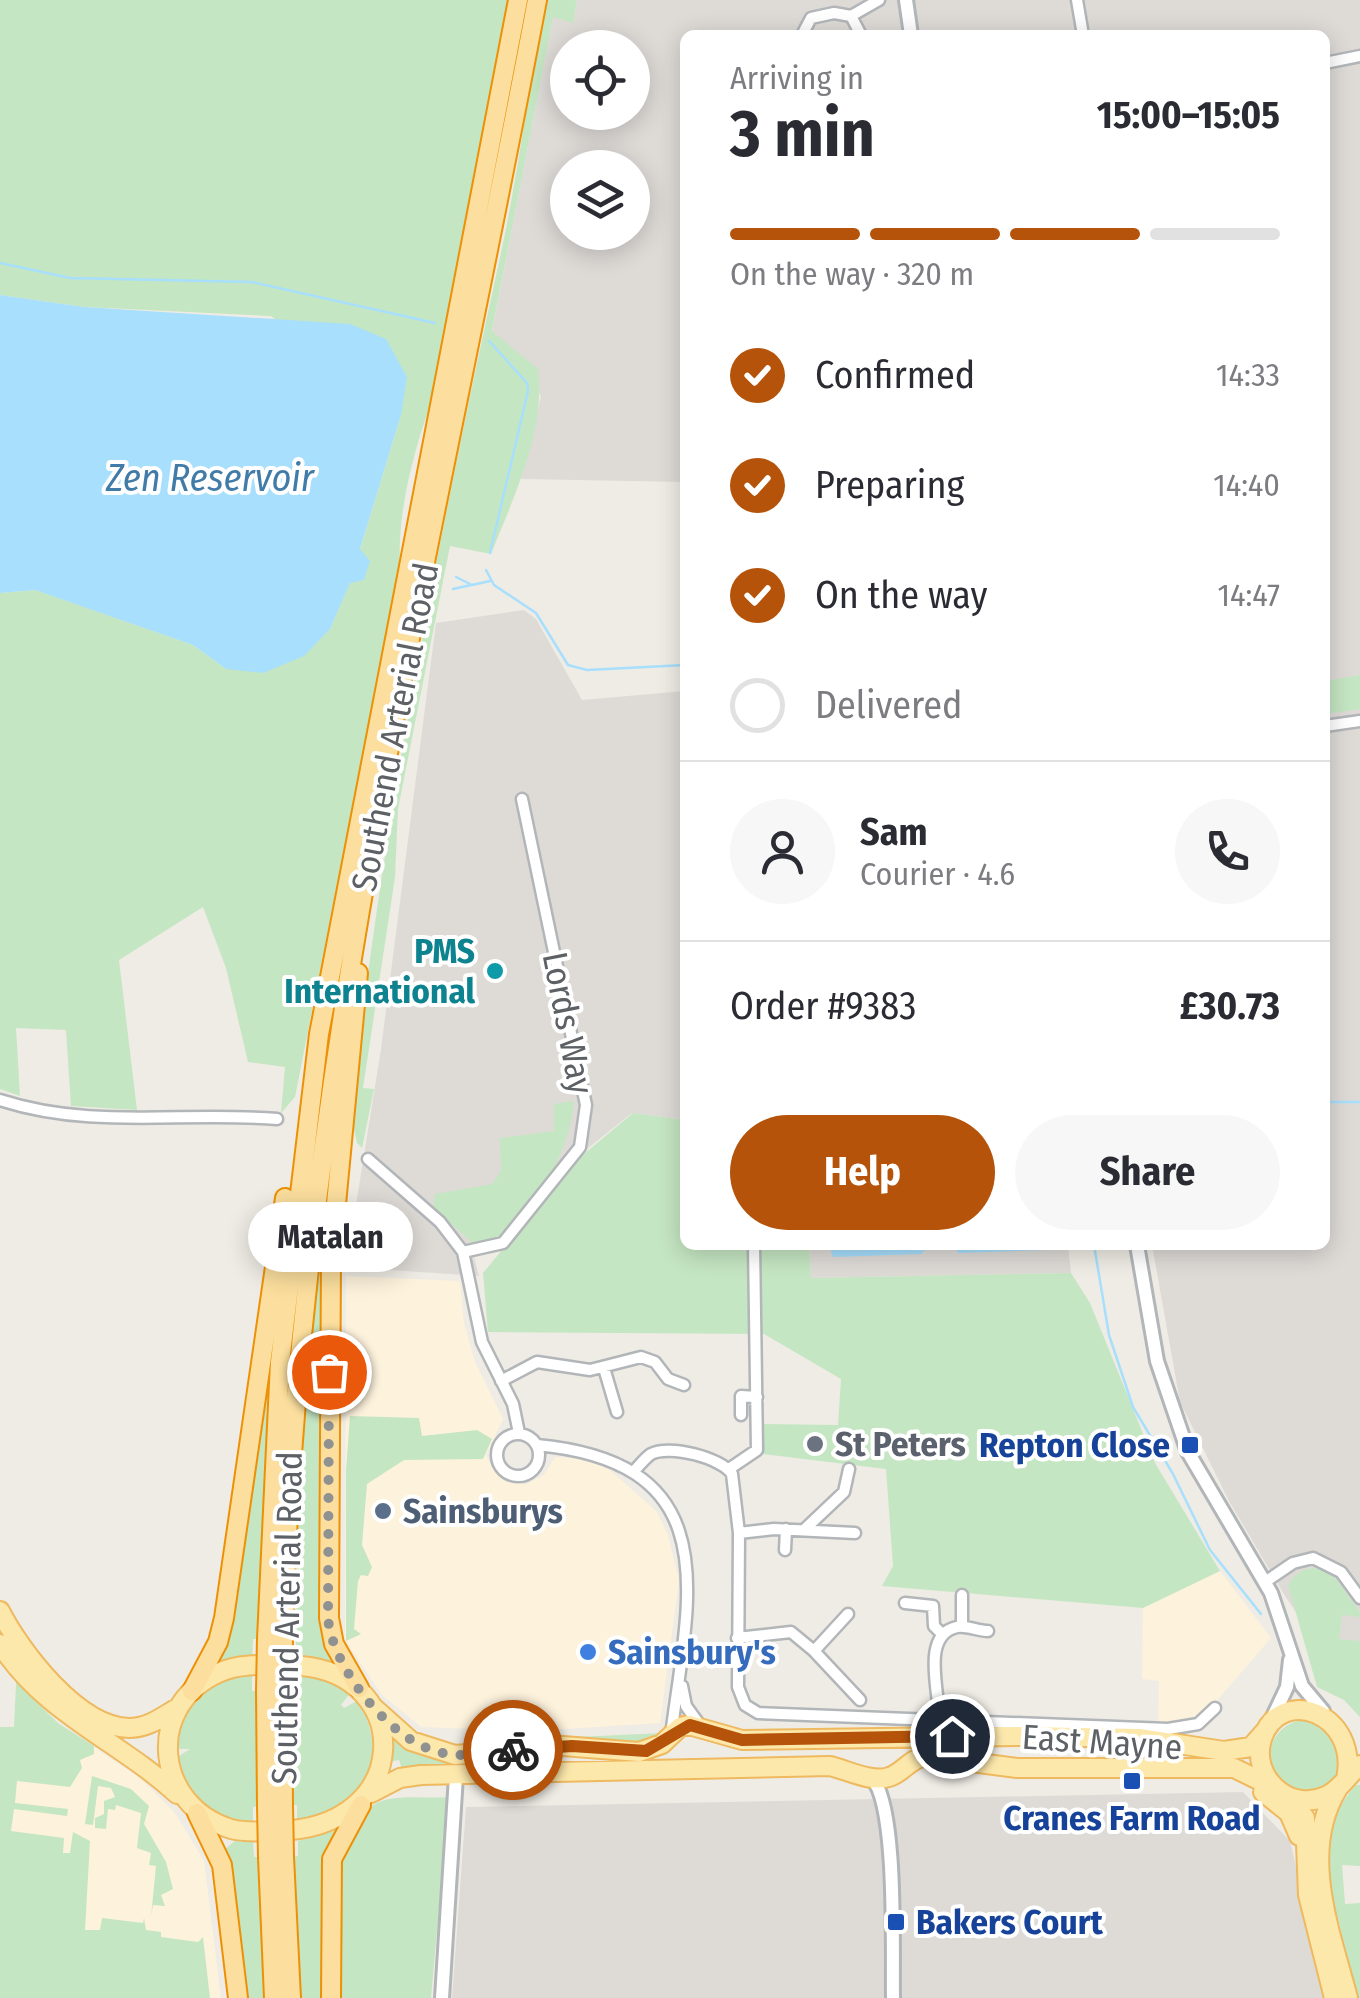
<!DOCTYPE html>
<html lang="en">
<head>
<meta charset="utf-8">
<style>
  body { margin:0; font-family:"Fira Sans Condensed",sans-serif; background:#f7f7f7; color:#2b2b33; height:100vh; display:flex; flex-direction:column; font-size:38px; white-space:nowrap }
  * { box-sizing:border-box; margin:0 }
  p { font-size:32px; color:#7c7c81 }
  .icon { flex:none; width:55px; height:55px; fill:none; stroke:currentColor; stroke-width:2; stroke-linecap:round; stroke-linejoin:round }
  .map { position:relative; flex:1; overflow:hidden }
  .drawer { position:absolute; left:680px; top:30px; width:650px; height:1220px; display:flex; flex-direction:column; background:#fff; border-radius:15px; box-shadow:0 5px 25px #0003 }
  .drawer>* { flex:none }
  .fabs { position:absolute; left:550px; top:30px; display:grid; gap:20px }
  .fabs a { display:grid; place-items:center; width:100px; height:100px; border-radius:50%; background:#fff; box-shadow:0 5px 25px #0003; font-size:50px }
  .pin { position:absolute; display:grid; place-items:center; width:85px; height:85px; color:#fff; margin:-42px; border:5px solid #fff; border-radius:50%; box-shadow:0 2px 10px #0007 }
  .courier { position:absolute; display:grid; place-items:center; width:100px; height:100px; margin:-50px; border:8px solid #b45309; border-radius:50%; background:#fff; color:#222; box-shadow:0 2px 12px #0007 }
  .bubble { position:absolute; height:70px; border-radius:35px; background:#fff; box-shadow:0 5px 25px #0003; font-size:32px; font-weight:700; line-height:70px; text-align:center }
  .head em { font-style:normal; font-weight:700 }
  .head div { display:flex; flex-direction:column-reverse }
  .head { display:flex; align-items:center; justify-content:space-between; height:170px; padding:0 50px }
  h1 { font-size:65px; font-weight:700; line-height:75px }
  .bar { display:grid; grid-template-columns:repeat(4,1fr); gap:15px 10px; align-content:center; height:120px; padding:0 50px }
  .bar i { height:12px; border-radius:8px; background:#e1e1e2 }
  .bar .active { background:#b45309 }
  .bar p { grid-column:span 4 }
  .line { display:flex; align-items:center; gap:25px; padding:0 50px; border-top:2px solid #e1e1e2 }
  .line div { flex:1 }
  .round { display:grid; place-items:center; flex:none; width:105px; height:105px; border-radius:52px; background:#f7f7f7 }
  ol { padding:0 50px; list-style:none }
  li { display:flex; align-items:center; gap:30px; height:110px }
  li p { margin-inline-start:auto }
  li .icon { padding:10px; border-radius:50%; background:#b45309; color:#fff; stroke-width:4 }
  li:last-child { color:#7c7c81 }
  li i { width:55px; height:55px; border:5px solid #e1e1e2; border-radius:50% }
  .button { display:flex; gap:20px; margin-top:auto; padding:20px 50px }
  .button a { flex:1; height:115px; border-radius:60px; background:#b45309; color:#fff; font-size:40px; font-weight:700; line-height:115px; text-align:center }
  .button a+a { background:#f7f7f7; color:#2b2b33 }
  .map>svg:first-child { display:block }
  .commercial { fill:#fdf2dc }
  .industrial { fill:#dedbd7; fill-rule:evenodd }
  .green { fill:#c5e6c2 }
  .water { fill:#a7dffd }
  .lines { fill:none; stroke-linecap:round; stroke-linejoin:round }
  .stream { stroke:#a7dffd; stroke-width:2.5 }
  .minor-casing { stroke:#b2b6b9; stroke-width:15 }
  .tertiary-casing { stroke:#b2b6b9; stroke-width:18 }
  .primary-casing { stroke:#eeb95f; stroke-width:22 }
  .trunk-casing { stroke:#ee9006; stroke-width:22 }
  .minor { stroke:#fff; stroke-width:10 }
  .tertiary { stroke:#fff; stroke-width:12 }
  .primary { stroke:#fde8ac; stroke-width:18 }
  .trunk { stroke:#fcdf9e; stroke-width:18 }
  .trunk-bridge-casing { stroke:#ee9006; stroke-width:22; stroke-linecap:butt }
  .trunk-bridge { stroke:#fcdf9e; stroke-width:18 }
  .done { stroke:#909292; stroke-width:10; stroke-dasharray:0 18 }
  .route { stroke:#b45309; stroke-width:12 }
  .culture-dot { fill:#0f9aa8; stroke:#fff; stroke-width:4 }
  .worship-dot { fill:#6b7280; stroke:#fff; stroke-width:4 }
  .transit-dot { fill:#1a4fb4; stroke:#fff; stroke-width:4 }
  .service-dot { fill:#5c6f8a; stroke:#fff; stroke-width:4 }
  .shop-dot { fill:#3f7fe0; stroke:#fff; stroke-width:4 }
  .labels { text-anchor:middle; stroke-width:8; stroke-linejoin:round; paint-order:stroke }
  .street-label { font-size:35px; fill:#5d6165; stroke:#fff }
  .culture-label { font-size:35px; font-weight:bold; fill:#0d838f; stroke:#fff; text-anchor:end }
  .worship-label { font-size:35px; font-weight:bold; fill:#5b616d; stroke:#fff; text-anchor:start }
  .transit-label { font-size:35px; font-weight:bold; fill:#164399; stroke:#fff; text-anchor:end }
  .service-label { font-size:35px; font-weight:bold; fill:#4e5e75; stroke:#fff; text-anchor:start }
  .shop-label { font-size:35px; font-weight:bold; fill:#366cbe; stroke:#fff; text-anchor:start }
  .water-label { font-size:38px; font-style:italic; fill:#417ba7; stroke:#fff }
</style>
</head>
<body>
<div class="map">
<svg width="1360" height="1998" viewBox="0 0 1360 1998">
  <rect width="100%" height="100%" fill="#efece5"/>
  <path class="commercial" d="M346,1276L460,1281L464,1323L475,1362L503,1419L486,1455L495,1473L524,1485L544,1475L555,1457L585,1459L610,1470L657,1512L668,1535L679,1581L660,1723L532,1731L421,1727L382,1695L345,1640Z
    M1220,1571L1271,1638L1201,1719L1158,1727L1159,1681L1142,1679L1143,1608Z
    M16,1682L58,1723L141,1779L175,1813L204,1861L221,1998H0V1727H14Z"/>
  <path class="industrial" d="M577,0H1360V1691L1349,1690L1285,1596L1229,1501L1180,1402L1152,1245H1325V35H685V482L521,479L541,396L492,332L553,16L573,22ZM568,48H632V112H568ZM568,168H632V232H568Z
    M524,610L536,619L582,700L685,691V1120L632,1113L582,1153L513,1246L474,1257L479,1276L346,1267L381,1049L436,623Z
    M809,1245H1068L1071,1273L811,1278Z
    M1243,1792L1290,1841L1326,1998H452L466,1807Z"/>
  <path class="green" d="M0,0H509L433,397C415,447 397,510 400,565L295,1097L281,1113L285,1067L248,1062L226,968L203,907L119,960L137,1110L71,1106L66,1030L16,1028L20,1096L0,1089V593L35,590L79,605L193,645L226,669L330,629L350,582L401,415L271,316L84,307L0,295Z
    M546,0H577L573,23L553,17L492,331L538,369C546,431 514,496 491,554L450,546L398,809L395,877L363,1088L374,1089L362,1148L357,1143L351,1115C382,824 438,538 501,253C519,169 529,84 546,0Z
    M1360,675V709L1325,714V681Z
    M344,1021L324,1624L341,1669L296,1659V1640L288,1639L292,1513Z
    M574,1101C570,1148 541,1203 504,1234C497,1240 483,1241 474,1244L433,1208L435,1194L492,1184L501,1171L500,1138L554,1131V1104Z
    M633,1113L685,1120V1245H809L811,1278L1071,1273L1090,1303L1155,1463L1220,1571L1143,1608L882,1586L893,1566L886,1469L763,1454L764,1424L838,1425L841,1379L764,1334L488,1332L483,1273L578,1159Z
    M278,1291L262,1639H253L252,1659L217,1665Z
    M350,1416L419,1418L422,1436L477,1430L492,1439L483,1459L404,1460L367,1484L362,1545L372,1567L368,1576L361,1575L358,1581L354,1629L361,1634L346,1641V1470Z
    M1321,1569L1333,1575L1360,1612V1617L1342,1615L1339,1639L1360,1641V1717L1344,1700L1317,1687L1288,1585C1297,1572 1305,1566 1321,1569Z
    M252,1673V1691H261L262,1806L253,1807V1821C209,1818 189,1803 176,1758L190,1749H179L176,1743C182,1703 212,1676 252,1673Z
    M296,1674L327,1679L350,1693L341,1705L344,1708L357,1701C380,1733 380,1785 343,1808C331,1816 311,1819 297,1823V1805H288V1692L296,1691Z
    M16,1682L58,1723L94,1746V1754L80,1760L82,1768L70,1787L17,1781L15,1803L68,1809L67,1816L14,1809L11,1831L64,1838L63,1853H70L73,1832L90,1841L85,1930H100L102,1918L143,1923L144,1918L146,1930L161,1932V1937L198,1942L203,1937L210,1998H0V1727H14Z
    M1270 1756a36 36 0 1 1 72 0a36 36 0 1 1-72 0Z
    M663,1733L650,1744L576,1740V1737Z
    M393,1735L408,1746L566,1754L550,1758V1767L402,1769L399,1760L389,1762V1738Z
    M92,1776L131,1789L149,1806L144,1824L166,1862L173,1889L161,1895L165,1906L153,1905L151,1917L156,1866L149,1865L151,1853L137,1848L141,1813L116,1805L115,1810L108,1809L106,1829L95,1828V1818L104,1814V1801L115,1797L111,1788L98,1786L93,1825L85,1824Z
    M1356,1785H1360V1866L1342,1865L1345,1904L1360,1903V1998H1353C1347,1973 1345,1947 1339,1922C1337,1912 1331,1903 1328,1893C1317,1854 1330,1814 1356,1785Z
    M449,1797L431,1998H340C339,1952 325,1823 379,1802C398,1794 428,1799 449,1797Z
    M338,1830L326,1998H296L289,1857L298,1856V1841Z
    M235,1841L253,1842L254,1857H263L269,1998H244L225,1849Z"/>
  <path class="water" d="M0,295L84,307L350,324L386,339L407,377L401,415L360,549L370,561L364,580L350,583L330,629L304,656L263,673L226,669L193,645L35,590L0,593Z
    M829,1245H926V1249L921,1254L833,1257Z
    M954,1245H1051L1046,1250L958,1253Z"/>
  <g class="lines">
    <path class="stream" d="M0,263L70,278L252,282L435,323
      M489,341L527,383L528,391L490,553
      M486,570L494,585L536,613L568,665L587,670L685,665
      M456,577L472,585L490,581
      M453,589L471,585
      M1325,1102H1360
      M1094,1245L1109,1335L1133,1407L1173,1474L1210,1550L1261,1614"/>
    <g class="minor-casing">
      <path id="minor" d="M1077,0L1083,35
        M802,35L811,18L834,13L851,16
        M861,35L851,16L879,0
        M1325,63L1360,56
        M1325,726L1360,721
        M0,1100C92,1130 183,1111 277,1119
        M368,1159L440,1222L463,1252L482,1342L513,1404L519,1433
        M463,1252L503,1243L580,1147L586,1105L522,799
        M604,1368L617,1412
        M501,1381L537,1362L590,1370L641,1357L655,1362L668,1379L684,1385
        M741,1415V1396L757,1397
        M497 1455a21 21 0 1 1 42 0a21 21 0 1 1-42 0Z
        M537,1445C729,1463 689,1596 671,1735
        M729,1469L757,1450L754,1245
        M634,1471C639,1466 645,1458 651,1454C669,1444 722,1458 732,1474L739,1533L738,1687L745,1705L758,1713L1168,1729L1198,1724L1215,1708
        M805,1529L844,1492L849,1469
        M739,1533L774,1529L855,1533
        M785,1550L786,1529
        M1265,1582L1293,1563L1313,1558L1341,1572L1360,1598
        M905,1603L933,1606L934,1626L943,1635
        M962,1625V1595
        M737,1638L791,1632L814,1651L848,1614
        M814,1651L860,1700
        M682,1686L686,1706L699,1724
        M939,1719C940,1693 920,1635 957,1627C966,1625 978,1631 988,1631"/>
    </g>
    <g class="tertiary-casing">
      <path id="tertiary" d="M906,0L911,35
        M1137,1245L1157,1361L1188,1452L1271,1593L1302,1686L1323,1711
        M1271,1721L1287,1687L1290,1660
        M871,1777C898,1803 892,1955 893,1998
        M442,1998L456,1776"/>
    </g>
    <g class="primary-casing">
      <path id="primary" d="M0,1611C21,1652 78,1727 129,1728C149,1728 163,1716 179,1707
        M0,1644C45,1714 118,1740 177,1794
        M301,1666C414,1675 415,1829 276,1831C261,1831 245,1833 231,1829C155,1806 144,1707 218,1673C243,1661 274,1666 301,1666Z
        M373,1707L411,1741L455,1755L563,1746L639,1752L662,1744L680,1727L689,1725L742,1740L1024,1736L1139,1738L1224,1751L1251,1747L1266,1730
        M1346,1779C1360,1713 1280,1684 1262,1739C1250,1777 1290,1813 1326,1796C1341,1789 1348,1775 1360,1765
        M1337,1790C1299,1853 1331,1933 1348,1998
        M1263,1792L1289,1813L1299,1836
        M371,1793L400,1778L421,1775L830,1766C847,1770 872,1783 889,1777C903,1773 909,1759 926,1756L1017,1768H1234L1275,1788
        M1290,1798L1305,1818L1308,1895L1334,1998"/>
    </g>
    <g class="trunk-casing">
      <path id="trunk" d="M358,973L331,1257L329,1618L334,1644L359,1688
        M267,1639L280,1362L319,1034L518,0
        M283,1639C296,1084 435,544 537,0
        M192,1691L218,1642L224,1618L285,1198
        M266,1691L267,1806
        M282,1692L283,1805
        M197,1813L222,1865L238,1998
        M268,1857L274,1998
        M284,1857L291,1998
        M331,1998L332,1859L361,1805"/>
    </g>
    <use href="#minor" class="minor"/>
    <use href="#tertiary" class="tertiary"/>
    <use href="#primary" class="primary"/>
    <use href="#trunk" class="trunk"/>
    <g class="trunk-bridge-casing">
      <path id="trunk-bridge" d="M266,1691L267,1639
        M282,1692L283,1639
        M283,1805L284,1857
        M267,1806L268,1857"/>
    </g>
    <use href="#trunk-bridge" class="trunk-bridge"/>
  </g>
  <g class="lines">
    <path class="done" d="M329,1372L328,1618C332,1668 392,1744 443,1753C465,1758 490,1752 513,1750"/>
    <path class="route" d="M513,1750L572,1746L646,1751L690,1725L742,1740L952,1736"/>
  </g>
  <circle class="culture-dot" cx="495" cy="971" r="10"/>
  <circle class="worship-dot" cx="815" cy="1444" r="10"/>
  <g class="transit-dot">
    <rect x="1180" y="1435" width="20" height="20" rx="5"/>
    <rect x="1122" y="1771" width="20" height="20" rx="5"/>
    <rect x="886" y="1912" width="20" height="20" rx="5"/>
  </g>
  <circle class="service-dot" cx="383" cy="1511" r="10"/>
  <circle class="shop-dot" cx="588" cy="1652" r="10"/>
  <g class="labels">
    <g class="street-label">
      <text transform="translate(395 727) rotate(-79)" y="12">Southend Arterial Road</text>
      <text transform="translate(568 1023) rotate(79)" y="12">Lords Way</text>
      <text transform="translate(287 1618) rotate(-89)" y="12">Southend Arterial Road</text>
      <text transform="translate(1102 1742) rotate(4)" y="12">East Mayne</text>
    </g>
    <g class="culture-label">
      <text x="475" y="963">PMS<tspan x="475" dy="40">International</tspan></text>
    </g>
    <g class="worship-label">
      <text x="835" y="1456">St Peters</text>
    </g>
    <g class="transit-label">
      <text x="1170" y="1457">Repton Close</text>
      <text x="1132" y="1830" text-anchor="middle">Cranes Farm Road</text>
      <text x="916" y="1934" text-anchor="start">Bakers Court</text>
    </g>
    <g class="service-label">
      <text x="403" y="1523">Sainsburys</text>
    </g>
    <g class="shop-label">
      <text x="608" y="1664">Sainsbury's</text>
    </g>
    <g class="water-label">
      <text x="210" y="491">Zen Reservoir</text>
    </g>
  </g>
</svg>
<div class="fabs">
<a><svg class="icon" aria-label="locate" viewBox="0 0 24 24"><circle cx="12" cy="12" r="6"/><path d="M12 2v4M12 18v4M2 12h4M18 12h4"/></svg></a>
<a><svg class="icon" aria-label="layers" viewBox="0 0 24 24"><path d="M12 4l9 5-9 5-9-5zM3 14l9 5 9-5"/></svg></a>
</div>
<div class="pin" style="left:329px;top:1372px;background:#ea580c"><svg class="icon" aria-label="bag" viewBox="0 0 24 24"><path d="M5 8h14l-1 12H6zM9 8a3 3 0 0 1 6 0"/></svg></div>
<div class="pin" style="left:952px;top:1736px;background:#1f2937"><svg class="icon" aria-label="home" viewBox="0 0 24 24"><path d="M3 11l9-7 9 7M6 9v11h12V9"/></svg></div>
<div class="courier" style="left:513px;top:1750px"><svg class="icon" aria-label="bike" viewBox="0 0 24 24"><circle cx="6" cy="16" r="4"/><circle cx="18" cy="16" r="4"/><path d="M6 16l4-8h5l3 8M10 8l3 8H6M13 5h3"/></svg></div>
<div class="bubble" style="left:248px;top:1202px;width:165px">Matalan</div>
<section class="drawer">
<div class="head"><div><h1>3 min</h1><p>Arriving in</p></div><em>15:00–15:05</em></div>
<div class="bar"><i class="active"></i><i class="active"></i><i class="active"></i><i></i><p>On the way · 320 m</p></div>
<ol>
<li><svg class="icon" aria-label="check" viewBox="0 0 24 24"><path d="M5 12l5 5 9-10"/></svg>Confirmed<p>14:33</p></li>
<li><svg class="icon" aria-label="check" viewBox="0 0 24 24"><path d="M5 12l5 5 9-10"/></svg>Preparing<p>14:40</p></li>
<li><svg class="icon" aria-label="check" viewBox="0 0 24 24"><path d="M5 12l5 5 9-10"/></svg>On the way<p>14:47</p></li>
<li><i></i>Delivered</li>
</ol>
<div class="line" style="height:180px"><a class="round"><svg class="icon" aria-label="person" viewBox="0 0 24 24"><circle cx="12" cy="8" r="4"/><path d="M4 21q1-7 8-7t8 7"/></svg></a><div><b>Sam</b><p>Courier · 4.6</p></div><a class="round"><svg class="icon" aria-label="phone" viewBox="0 0 24 24"><path d="M5 4h4l2 5-3 2q2 4 5 5l2-3 5 2v4C11 20 4 13 5 4z"/></svg></a></div>
<div class="line" style="height:130px"><div>Order #9383</div><b>£30.73</b></div>
<div class="button"><a>Help</a><a>Share</a></div>
</section>
</div>
</body>
</html>
